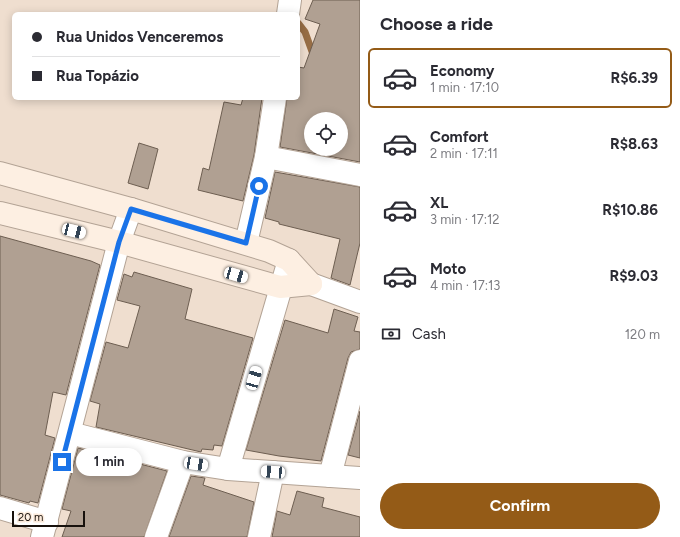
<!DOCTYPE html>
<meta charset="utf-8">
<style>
:root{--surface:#fff;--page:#f2f2f3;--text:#2b2b33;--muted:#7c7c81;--line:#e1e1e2;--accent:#945b17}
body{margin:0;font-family:Figtree,sans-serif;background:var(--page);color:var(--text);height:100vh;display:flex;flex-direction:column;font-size:15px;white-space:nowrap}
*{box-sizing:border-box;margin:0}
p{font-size:13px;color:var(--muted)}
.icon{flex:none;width:22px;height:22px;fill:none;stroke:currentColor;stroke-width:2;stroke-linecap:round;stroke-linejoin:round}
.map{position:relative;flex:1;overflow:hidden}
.sheet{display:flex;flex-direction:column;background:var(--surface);width:320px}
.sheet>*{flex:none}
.top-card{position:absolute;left:12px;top:12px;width:288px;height:88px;border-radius:6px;box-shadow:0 2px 10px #0003;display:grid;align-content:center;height:88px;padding:0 20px;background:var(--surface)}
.controls{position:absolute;left:304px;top:112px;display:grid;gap:8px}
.controls a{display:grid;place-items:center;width:44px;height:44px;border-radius:50%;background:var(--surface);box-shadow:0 2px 10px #0003;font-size:20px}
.scale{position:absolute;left:12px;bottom:10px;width:73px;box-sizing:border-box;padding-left:4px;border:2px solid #17110c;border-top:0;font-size:11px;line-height:14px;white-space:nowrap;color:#17110c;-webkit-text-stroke:3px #fcebdc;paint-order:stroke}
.end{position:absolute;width:18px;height:18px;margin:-9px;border:5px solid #1a73e8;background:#fff;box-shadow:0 0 0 2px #fff}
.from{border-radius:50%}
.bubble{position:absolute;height:28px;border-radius:14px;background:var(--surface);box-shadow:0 2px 10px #0003;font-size:13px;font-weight:700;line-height:28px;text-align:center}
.car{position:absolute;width:12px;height:24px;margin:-12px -6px;border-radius:5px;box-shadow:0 0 3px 1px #0007;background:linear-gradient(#fff 24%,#345 0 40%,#fff 0 76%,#345 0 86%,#fff 0)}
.top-card b{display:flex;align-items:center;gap:14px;height:38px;font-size:15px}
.top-card b+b{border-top:1px solid var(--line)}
.top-card i{width:10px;height:10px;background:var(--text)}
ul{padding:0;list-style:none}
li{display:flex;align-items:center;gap:12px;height:60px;margin:0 8px 6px;padding:0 12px;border:2px solid transparent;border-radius:6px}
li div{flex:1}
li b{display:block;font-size:15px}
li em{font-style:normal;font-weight:700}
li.selected{border-color:var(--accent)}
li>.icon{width:36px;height:36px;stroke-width:1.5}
h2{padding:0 20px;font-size:18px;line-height:48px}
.pay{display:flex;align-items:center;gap:10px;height:44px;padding:0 20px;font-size:15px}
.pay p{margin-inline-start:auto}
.action{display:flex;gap:8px;margin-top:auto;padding:8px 20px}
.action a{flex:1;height:46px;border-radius:24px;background:var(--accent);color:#fff;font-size:16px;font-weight:700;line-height:46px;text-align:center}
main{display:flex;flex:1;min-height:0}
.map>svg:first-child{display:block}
</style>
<main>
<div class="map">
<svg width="360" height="537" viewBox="0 0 360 537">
<rect width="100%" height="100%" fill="#efdecf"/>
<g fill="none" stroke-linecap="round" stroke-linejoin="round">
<polyline stroke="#986e45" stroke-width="7" points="298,23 305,32 314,57"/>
</g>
<g fill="#b0a092" stroke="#6d5e51" fill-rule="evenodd">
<path d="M313,0H360V162L280,147L287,98H298V67L304,68L320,24L305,19ZM311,119H341V149H311Z"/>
<polygon points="243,98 262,98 254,155 243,201 198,190 203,168 209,170 224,102 241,105"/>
<polygon points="139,143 158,149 148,189 128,183"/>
<polygon points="275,172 360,187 360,243 350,285 331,278 340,239 279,224 279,222 265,218"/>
<polygon points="0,236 91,261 100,265 66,395 53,392 45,435 55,438 38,503 30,501 29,503 0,495"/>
<polygon points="134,272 192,289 185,319 253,338 222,446 214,445 213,450 202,449 201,452 96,427 100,404 90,401 106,342 128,348 140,306 117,300 124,274 132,277"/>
<polygon points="334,309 358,317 354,331 360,332 360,349 351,352 348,358 321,461 279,456 246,450 285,320 328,333"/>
<polygon points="360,411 360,458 348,455"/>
<polygon points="78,448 167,471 144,537 62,537 71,511 62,509"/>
<polygon points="191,476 205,478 203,485 254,502 247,537 169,537"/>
<polygon points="297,491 324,498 322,507 360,517 360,537 272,537 277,511 290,515"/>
</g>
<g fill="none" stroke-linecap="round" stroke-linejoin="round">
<g stroke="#b3a395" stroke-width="24">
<g id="street">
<polyline points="288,14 290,0"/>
<polyline points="266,157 360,175"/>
<polyline points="246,243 266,157 275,98"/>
<polyline points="311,284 360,302"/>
<polyline points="70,433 183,462 228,469 360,478"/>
<polyline points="228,469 289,260"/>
<polyline points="330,476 360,361"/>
<polyline points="0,508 47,522"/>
<polyline points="42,537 119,242 131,209"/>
<polyline points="156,537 183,462"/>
<polyline points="259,537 273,472"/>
</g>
</g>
<g stroke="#b3a395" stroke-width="24">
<g id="secondary">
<polyline points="0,173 131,209 269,251 289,260 311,284"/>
<polyline points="0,213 119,242 280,287 311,284"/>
</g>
</g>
<use href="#street" stroke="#fff" stroke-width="22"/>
<use href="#secondary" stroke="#fdefe2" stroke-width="22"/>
</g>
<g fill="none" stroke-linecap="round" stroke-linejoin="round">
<polyline stroke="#1a73e8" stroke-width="5" points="62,462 119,242 131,209 246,243 259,186"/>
</g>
</svg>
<div class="controls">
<a><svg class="icon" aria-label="locate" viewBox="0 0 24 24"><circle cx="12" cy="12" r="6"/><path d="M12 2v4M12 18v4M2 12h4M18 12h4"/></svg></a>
</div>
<div class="scale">20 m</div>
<i class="end from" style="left:259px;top:186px"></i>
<i class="end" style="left:62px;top:462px"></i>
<div class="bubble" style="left:76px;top:448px;width:66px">1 min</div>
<i class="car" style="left:74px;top:231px;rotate:104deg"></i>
<i class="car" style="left:236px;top:275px;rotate:106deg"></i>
<i class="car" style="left:254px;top:378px;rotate:16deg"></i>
<i class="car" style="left:196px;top:464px;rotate:99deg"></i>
<i class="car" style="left:273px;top:472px;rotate:274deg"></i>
<div class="top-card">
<b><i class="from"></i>Rua Unidos Venceremos</b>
<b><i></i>Rua Topázio</b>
</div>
</div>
<section class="sheet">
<h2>Choose a ride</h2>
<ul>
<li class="selected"><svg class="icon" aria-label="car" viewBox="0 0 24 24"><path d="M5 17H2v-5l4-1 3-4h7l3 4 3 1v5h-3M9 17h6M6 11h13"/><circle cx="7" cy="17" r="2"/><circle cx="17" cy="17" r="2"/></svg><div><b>Economy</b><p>1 min · 17:10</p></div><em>R$6.39</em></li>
<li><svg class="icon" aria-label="car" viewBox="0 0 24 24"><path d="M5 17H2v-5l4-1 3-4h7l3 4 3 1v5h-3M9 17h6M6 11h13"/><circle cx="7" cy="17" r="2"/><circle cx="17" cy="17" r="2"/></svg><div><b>Comfort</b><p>2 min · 17:11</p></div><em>R$8.63</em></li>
<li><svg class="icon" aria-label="car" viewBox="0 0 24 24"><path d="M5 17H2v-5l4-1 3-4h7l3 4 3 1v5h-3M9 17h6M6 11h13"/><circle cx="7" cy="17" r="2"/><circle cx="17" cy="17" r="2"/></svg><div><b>XL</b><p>3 min · 17:12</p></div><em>R$10.86</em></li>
<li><svg class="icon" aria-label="car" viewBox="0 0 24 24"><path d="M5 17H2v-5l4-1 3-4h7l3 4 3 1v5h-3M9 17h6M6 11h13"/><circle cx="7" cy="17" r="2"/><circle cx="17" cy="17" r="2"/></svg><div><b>Moto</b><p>4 min · 17:13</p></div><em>R$9.03</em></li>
</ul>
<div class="pay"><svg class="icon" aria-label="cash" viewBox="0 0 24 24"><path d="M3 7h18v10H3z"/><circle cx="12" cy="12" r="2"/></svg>Cash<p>120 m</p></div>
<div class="action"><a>Confirm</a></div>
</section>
</main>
